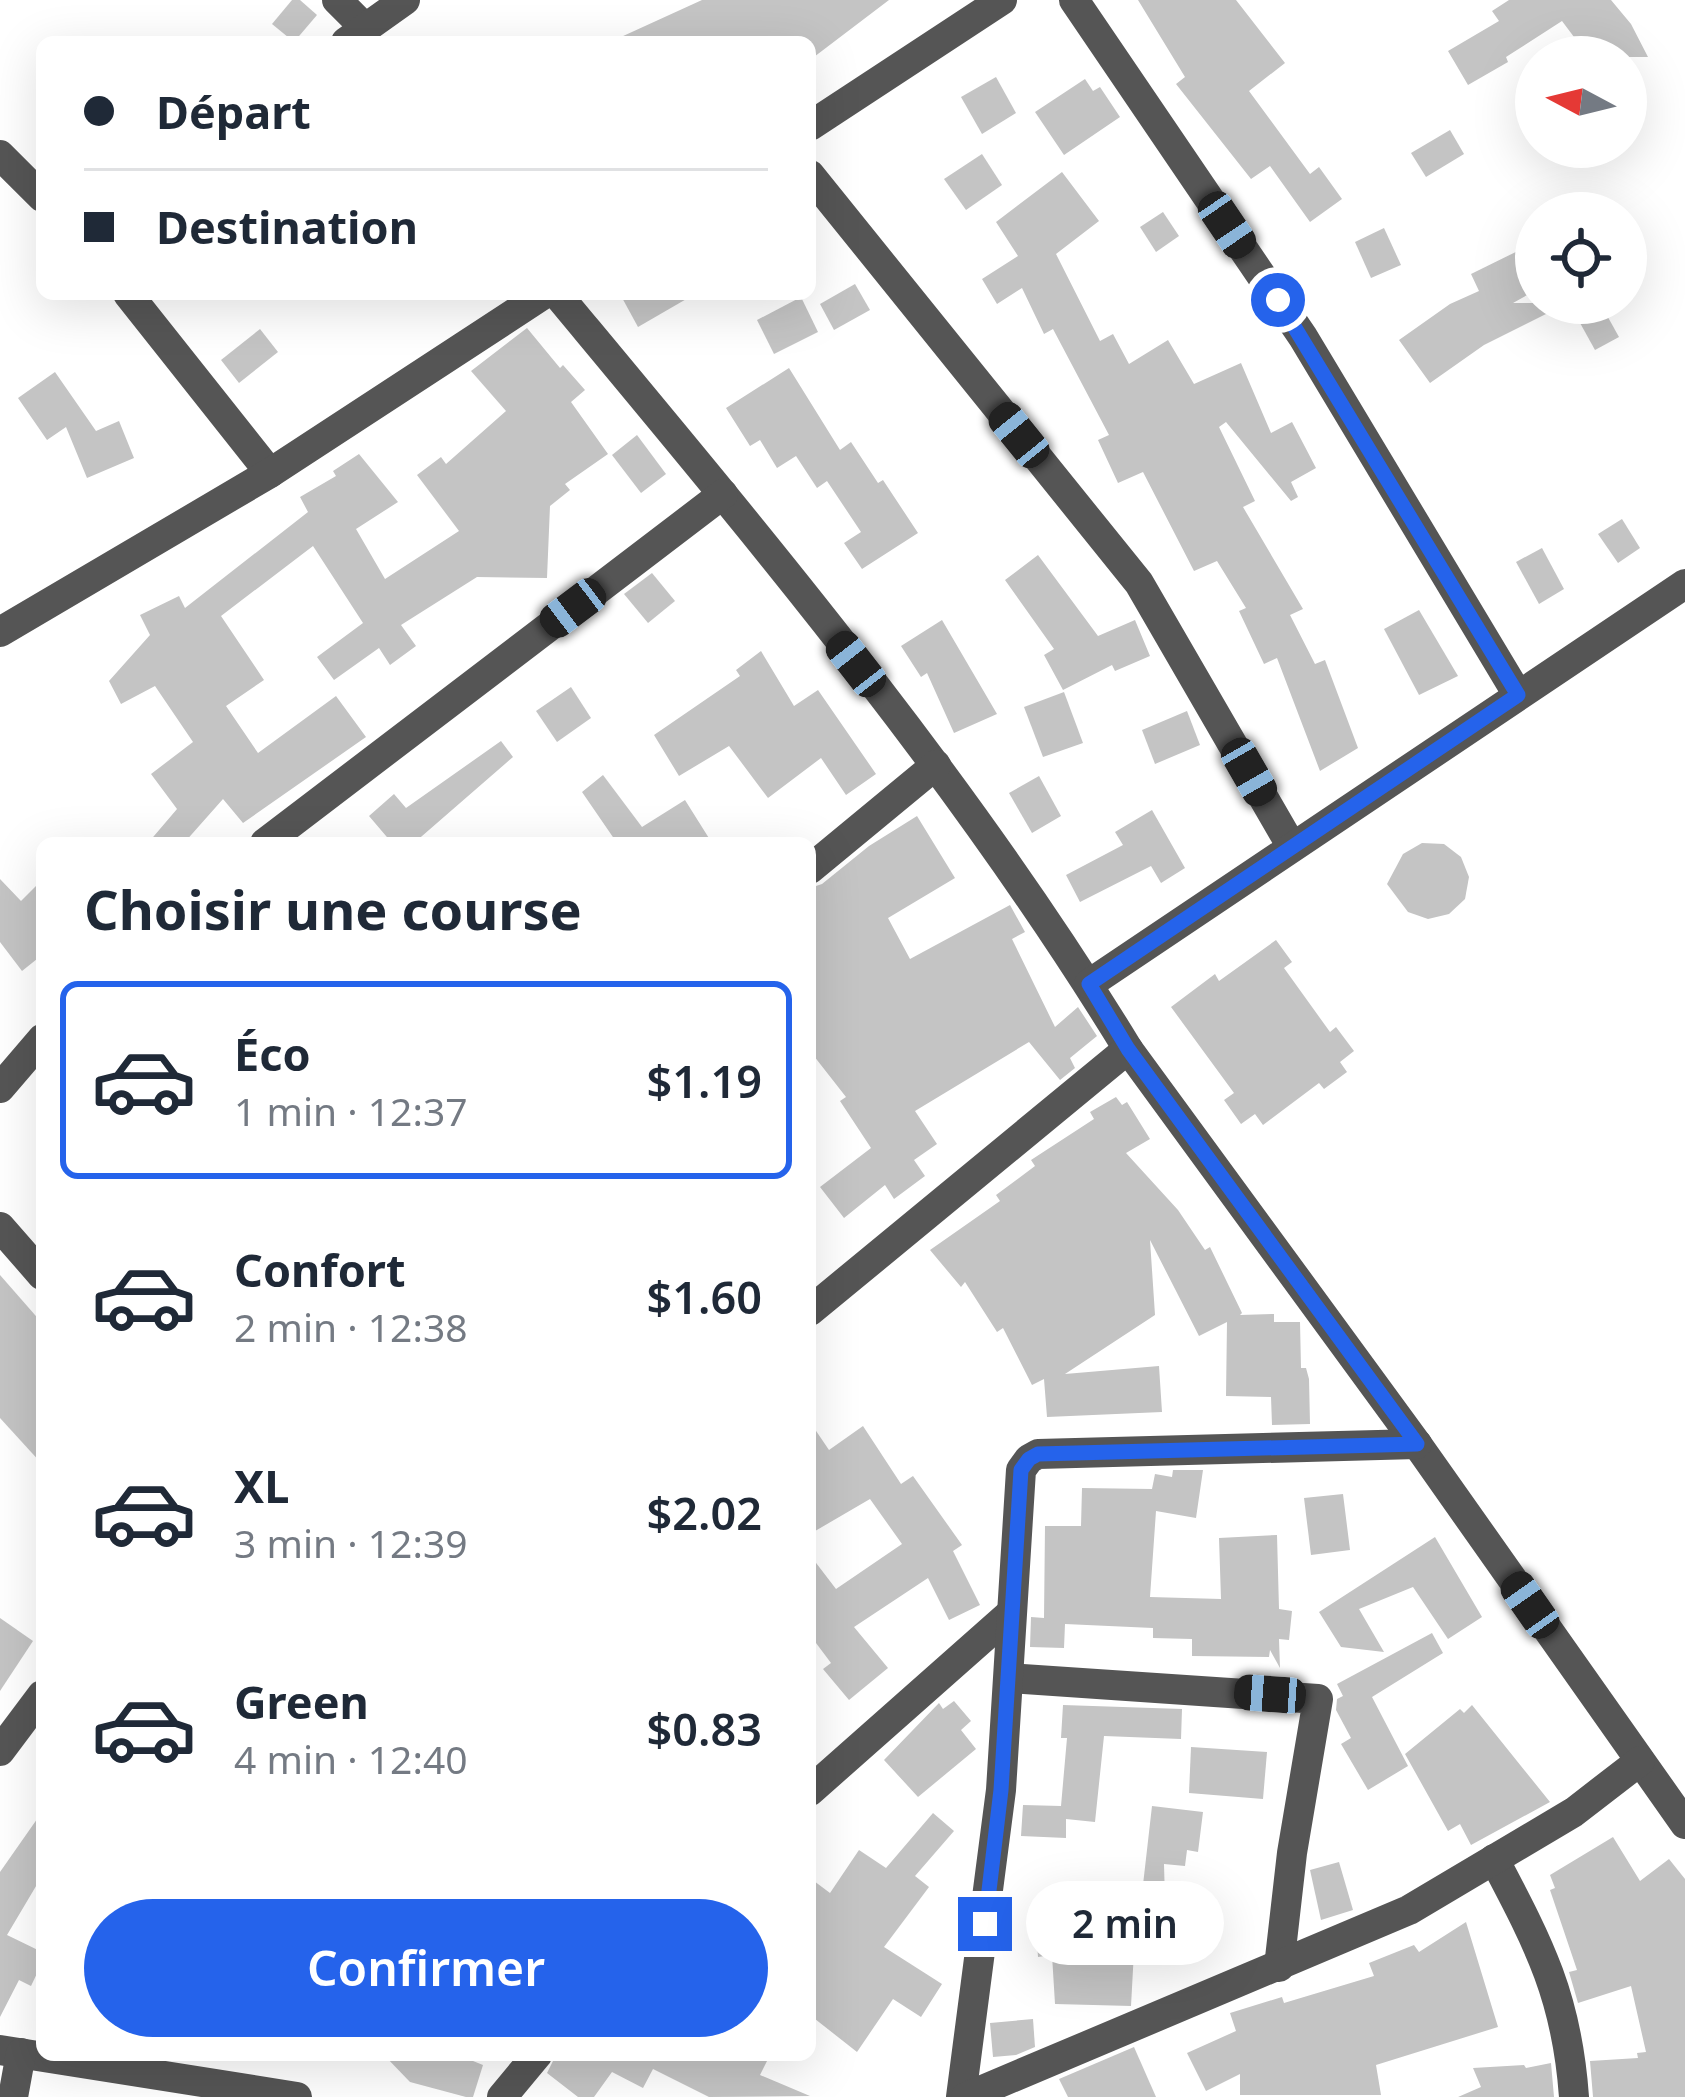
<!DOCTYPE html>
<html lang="fr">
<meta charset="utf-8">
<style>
:root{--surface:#fff;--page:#f2f2f3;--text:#1f2937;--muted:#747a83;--line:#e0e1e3;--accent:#2563eb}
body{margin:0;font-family:"Noto Sans",sans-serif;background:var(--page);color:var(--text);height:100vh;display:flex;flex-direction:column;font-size:45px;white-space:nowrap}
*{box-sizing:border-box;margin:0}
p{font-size:39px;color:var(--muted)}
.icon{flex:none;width:66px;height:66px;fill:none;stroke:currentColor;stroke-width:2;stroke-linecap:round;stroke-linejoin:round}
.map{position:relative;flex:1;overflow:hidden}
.sheet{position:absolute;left:36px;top:837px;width:780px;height:1224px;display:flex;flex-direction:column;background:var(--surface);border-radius:18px;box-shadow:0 12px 48px #0002}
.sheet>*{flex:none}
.banner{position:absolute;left:36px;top:36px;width:780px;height:264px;border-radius:18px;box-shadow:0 12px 48px #0002;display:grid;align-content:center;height:264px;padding:0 48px;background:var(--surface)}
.needle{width:78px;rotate:277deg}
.buttons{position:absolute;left:1515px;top:36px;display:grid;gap:24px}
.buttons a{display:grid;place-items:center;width:132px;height:132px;border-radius:50%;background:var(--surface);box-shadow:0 12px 48px #0002;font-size:60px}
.end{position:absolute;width:54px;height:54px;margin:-27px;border:15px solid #2563eb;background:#fff;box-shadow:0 0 0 6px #fff}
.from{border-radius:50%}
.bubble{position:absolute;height:84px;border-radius:42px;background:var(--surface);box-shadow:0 12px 48px #0002;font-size:39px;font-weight:600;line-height:84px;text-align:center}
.car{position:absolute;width:36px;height:72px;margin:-36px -18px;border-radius:15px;box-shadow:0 0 9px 3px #0007;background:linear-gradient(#222 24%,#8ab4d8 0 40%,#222 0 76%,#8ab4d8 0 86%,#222 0)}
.banner b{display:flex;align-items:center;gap:42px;height:114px;font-size:45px}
.banner b+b{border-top:3px solid var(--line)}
.banner i{width:30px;height:30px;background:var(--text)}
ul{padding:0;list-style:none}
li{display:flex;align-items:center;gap:36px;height:198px;margin:0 24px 18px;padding:0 24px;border:6px solid transparent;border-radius:18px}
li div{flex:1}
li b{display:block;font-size:45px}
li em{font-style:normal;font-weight:600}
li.on{border-color:var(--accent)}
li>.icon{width:108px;height:108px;stroke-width:1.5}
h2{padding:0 48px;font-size:54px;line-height:144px}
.action{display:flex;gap:24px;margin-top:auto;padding:24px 48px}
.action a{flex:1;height:138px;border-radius:72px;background:var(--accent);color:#fff;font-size:48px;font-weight:600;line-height:138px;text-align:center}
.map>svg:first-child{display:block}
</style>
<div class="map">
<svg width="1685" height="2097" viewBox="0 0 1685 2097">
<rect width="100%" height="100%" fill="#fff"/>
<g fill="#c4c4c4">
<polygon points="292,0 300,0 317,15 294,42 272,24"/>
<polygon points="702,0 889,0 810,60 810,42 610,42"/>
<polygon points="1138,0 1236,0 1285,63 1249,91 1310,174 1319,167 1342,199 1310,222 1270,166 1251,179 1176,84 1185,77"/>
<polygon points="1509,0 1611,0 1631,24 1648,57 1589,57 1562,21 1506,57 1508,62 1468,85 1448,51 1499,21 1492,11"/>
<polygon points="996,77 1016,113 982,134 961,97"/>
<polygon points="1085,79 1093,91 1100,87 1120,117 1064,155 1035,112"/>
<polygon points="1450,130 1464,154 1426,177 1411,153"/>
<polygon points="982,154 1002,185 966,210 944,179"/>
<polygon points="1062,172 1099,221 1056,254 1100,341 1113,334 1129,364 1168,340 1194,384 1241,363 1271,433 1292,422 1316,468 1291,482 1298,497 1291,501 1226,422 1219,427 1255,501 1243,507 1303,609 1290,615 1315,664 1325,660 1358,748 1320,771 1277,658 1264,664 1239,611 1246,608 1217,561 1194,571 1143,472 1118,483 1098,440 1109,435 1053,329 1044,334 1022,288 997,304 982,279 1018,256 996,222"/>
<polygon points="1163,212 1179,236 1156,252 1140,227"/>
<polygon points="1384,228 1401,265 1371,278 1355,242"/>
<polygon points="1536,242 1536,290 1513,303 1568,303 1484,345 1430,383 1399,340 1450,304 1479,291 1471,274"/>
<polygon points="855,284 870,310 834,330 820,304"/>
<polygon points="620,294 695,294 638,327"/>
<polygon points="801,297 818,332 774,354 757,320"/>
<polygon points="1569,303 1600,303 1619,337 1595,350"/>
<polygon points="527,328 560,368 563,365 585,390 571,402 608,454 565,484 570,490 550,506 547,578 477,577 401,625 416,646 390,665 379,648 334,680 317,657 363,623 313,546 221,616 264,680 226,706 258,753 336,696 366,737 243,823 223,799 184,843 148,843 177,809 151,774 193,742 155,686 121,704 109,681 150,635 140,615 179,596 185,608 308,512 300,497 336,476 333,471 359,454 398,502 356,529 385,579 459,531 417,475 441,457 446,464 506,411 471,371"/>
<polygon points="260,329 278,352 239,383 221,360"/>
<polygon points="789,368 840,450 851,442 878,483 883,480 918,533 862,569 844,543 861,532 827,481 817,488 796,456 777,468 760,440 750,446 726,408"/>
<polygon points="55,372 96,431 119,421 134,458 87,478 66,427 47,440 18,398"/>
<polygon points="637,435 666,474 641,493 612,455"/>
<polygon points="1622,519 1640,548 1618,563 1598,534"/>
<polygon points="1542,548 1564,589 1539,604 1516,562"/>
<polygon points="1038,555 1098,636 1135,620 1150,656 1115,671 1112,665 1063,690 1044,655 1054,649 1005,580"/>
<polygon points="652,573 675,601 648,623 624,594"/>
<polygon points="1419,610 1458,676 1419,695 1384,629"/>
<polygon points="942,620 997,714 954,733 927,673 921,677 901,646"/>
<polygon points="761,651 794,706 818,690 876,774 846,795 821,758 768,798 729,746 679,776 654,735 740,676 736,670"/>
<polygon points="571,687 591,718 557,742 536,711"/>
<polygon points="1064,692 1083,743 1043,757 1024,707"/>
<polygon points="1187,711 1200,745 1155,764 1142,730"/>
<polygon points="501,741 513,757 414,843 392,843 369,816 394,794 406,808"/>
<polygon points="603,775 642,827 685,800 712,843 617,843 582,792"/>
<polygon points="1039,776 1061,816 1032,833 1009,793"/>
<polygon points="1152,810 1185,868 1161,883 1151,866 1080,902 1066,875 1123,845 1115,832"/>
<polygon points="917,816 955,878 888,918 910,959 1010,905 1025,932 1012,939 1055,1027 1078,1007 1097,1036 1070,1058 1075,1068 1060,1080 1029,1042 915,1111 937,1144 914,1160 925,1176 894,1199 885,1185 844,1218 820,1187 871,1148 840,1101 846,1097 810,1051 810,888 822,884 869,846"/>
<polygon points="1422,843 1444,844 1461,857 1469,877 1465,899 1449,914 1428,919 1408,912 1387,884 1403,854"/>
<polygon points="0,879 21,901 42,880 42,955 22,971 0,942"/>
<polygon points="1276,940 1292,962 1284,968 1330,1032 1336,1027 1354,1051 1340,1062 1347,1072 1324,1089 1319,1083 1263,1125 1255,1114 1241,1124 1224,1100 1234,1093 1171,1007 1215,974 1219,981"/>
<polygon points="1116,1097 1122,1105 1127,1102 1150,1139 1126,1153 1178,1210 1205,1250 1210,1247 1242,1313 1240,1315 1274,1314 1274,1322 1300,1322 1301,1368 1306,1368 1309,1379 1310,1424 1272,1425 1271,1397 1226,1396 1227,1322 1199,1336 1150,1240 1155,1315 1065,1374 1159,1366 1162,1412 1047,1417 1044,1379 1032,1385 1003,1328 997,1332 965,1282 961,1287 930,1250 1000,1201 996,1195 1035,1166 1031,1160 1094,1119 1090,1112"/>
<polygon points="0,1275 42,1323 42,1464 0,1418"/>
<polygon points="810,1422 829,1450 863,1426 901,1484 913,1476 962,1545 953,1551 980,1605 949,1620 928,1578 854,1627 888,1668 849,1700 823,1669 831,1663 810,1635 810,1555 836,1589 902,1544 870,1499 810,1534"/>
<polygon points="1173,1470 1203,1470 1196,1518 1156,1511 1150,1597 1221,1599 1219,1538 1277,1535 1279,1609 1292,1611 1289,1640 1279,1639 1280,1668 1270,1650 1269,1657 1192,1656 1192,1639 1153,1638 1153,1628 1065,1624 1064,1648 1030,1647 1031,1617 1044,1618 1045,1526 1081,1526 1082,1488 1152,1489 1155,1474 1172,1477"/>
<polygon points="1343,1494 1350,1550 1311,1555 1304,1498"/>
<polygon points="1435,1537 1482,1617 1448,1639 1413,1587 1359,1609 1384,1652 1341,1647 1319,1612"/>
<polygon points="0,1618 33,1641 0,1691"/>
<polygon points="1432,1633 1443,1653 1372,1697 1408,1766 1368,1790 1341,1744 1351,1738 1336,1710 1337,1699 1343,1696 1337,1684"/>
<polygon points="954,1701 971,1721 961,1730 976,1749 918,1797 884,1760 939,1703 943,1709"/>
<polygon points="1063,1705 1182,1709 1181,1739 1104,1736 1095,1822 1066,1819 1066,1838 1021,1836 1023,1805 1061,1806 1067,1738 1061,1738"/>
<polygon points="1472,1705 1550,1802 1471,1845 1460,1824 1448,1831 1405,1754 1460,1709 1464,1713"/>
<polygon points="1191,1747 1267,1752 1263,1799 1189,1793"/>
<polygon points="1152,1806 1203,1812 1198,1852 1187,1850 1185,1866 1164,1864 1166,1937 1152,1937 1153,1951 1134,1951 1131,2006 1055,2004 1052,1955 1038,1957 1035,1914 1140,1911"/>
<polygon points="42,1812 42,1876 7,1935 42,1952 42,1963 31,1986 19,1980 0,2017 0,1872"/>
<polygon points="933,1813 954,1831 915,1876 929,1887 884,1947 942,1984 921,2017 893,1999 857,2052 810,2015 810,1878 830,1893 859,1850 886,1868"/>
<polygon points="1613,1837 1640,1881 1669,1859 1685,1879 1685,2097 1593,2097 1590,2061 1638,2058 1637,2053 1646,2052 1631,1986 1578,2003 1569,1972 1577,1970 1550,1890 1555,1888 1550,1875"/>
<polygon points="1339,1862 1353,1910 1321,1920 1310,1870"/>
<polygon points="1466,1922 1498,2027 1376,2065 1381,2095 1240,2095 1240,2074 1206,2091 1187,2053 1236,2031 1230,2013 1282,1997 1284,2003 1374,1976 1369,1963 1414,1945 1419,1952"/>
<polygon points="1033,2019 1035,2047 1016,2055 993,2057 990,2023"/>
<polygon points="1134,2047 1156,2097 1068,2097 1059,2079"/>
<polygon points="384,2055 458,2055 483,2065 473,2097 466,2097 410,2082"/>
<polygon points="556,2055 770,2055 760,2075 810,2096 709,2097 653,2069 643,2088 612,2072 594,2097 578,2097 547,2073"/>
<polygon points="1551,2063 1554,2097 1458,2097 1481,2087 1473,2068 1524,2065 1526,2068"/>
</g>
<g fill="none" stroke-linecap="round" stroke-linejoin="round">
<g stroke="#555" stroke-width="30">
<polyline points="337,0 365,28"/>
<polyline points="1074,0 1303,337 1518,695"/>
<polyline points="346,42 405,0"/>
<polyline points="810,126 1002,0"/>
<polyline points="0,155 42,197"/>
<polyline points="810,175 1139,583 1292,847"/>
<polyline points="128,294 270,473"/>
<path d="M557,294C758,536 964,780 1128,1049L1417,1444L1685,1824"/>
<polyline points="0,632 270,473 544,294"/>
<polyline points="265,843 723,494"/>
<polyline points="810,869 936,765"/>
<polyline points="1089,984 1685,584"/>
<polyline points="0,1088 42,1039"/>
<polyline points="0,1227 42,1275"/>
<polyline points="810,1311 1128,1049"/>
<polyline points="1009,1678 1318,1699 1292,1853 1279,1967"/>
<polyline points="0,1751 42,1695"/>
<polyline points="810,1791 1010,1614"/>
<path d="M1494,1859C1540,1946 1567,1998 1574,2097"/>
<polyline points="0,2050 297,2097"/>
<polyline points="13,2097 21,2053"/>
<polyline points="502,2097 537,2055"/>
<polyline points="961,2097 1001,1790 1021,1470 1029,1459 1038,1454 1417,1444"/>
<polyline points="966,2097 1409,1910 1574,1812 1640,1761"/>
</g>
</g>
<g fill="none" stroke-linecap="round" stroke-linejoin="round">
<polyline stroke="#2563eb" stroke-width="15" points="985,1924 1001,1790 1021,1470 1029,1459 1038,1454 1417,1444 1128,1049 1089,984 1518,695 1278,300"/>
</g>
</svg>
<div class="buttons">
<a><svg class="needle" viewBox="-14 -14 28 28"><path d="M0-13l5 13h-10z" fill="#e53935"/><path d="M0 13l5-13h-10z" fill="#747a83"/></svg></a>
<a><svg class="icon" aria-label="locate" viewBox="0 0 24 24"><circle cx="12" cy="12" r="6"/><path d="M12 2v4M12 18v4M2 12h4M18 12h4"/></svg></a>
</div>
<i class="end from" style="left:1278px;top:300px"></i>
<i class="end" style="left:985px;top:1924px"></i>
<div class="bubble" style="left:1026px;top:1881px;width:198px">2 min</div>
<i class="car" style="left:1227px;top:225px;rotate:146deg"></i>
<i class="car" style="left:1019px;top:435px;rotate:321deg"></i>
<i class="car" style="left:573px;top:608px;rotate:233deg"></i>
<i class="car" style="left:856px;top:664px;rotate:322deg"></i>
<i class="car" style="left:1249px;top:772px;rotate:150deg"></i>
<i class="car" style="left:1530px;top:1605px;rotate:325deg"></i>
<i class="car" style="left:1270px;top:1694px;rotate:274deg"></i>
<div class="banner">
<b><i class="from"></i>Départ</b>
<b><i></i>Destination</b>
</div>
<section class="sheet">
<h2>Choisir une course</h2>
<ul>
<li class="on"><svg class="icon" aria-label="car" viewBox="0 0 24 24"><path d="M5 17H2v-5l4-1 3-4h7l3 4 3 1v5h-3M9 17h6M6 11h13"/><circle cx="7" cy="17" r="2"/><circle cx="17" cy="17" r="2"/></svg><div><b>Éco</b><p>1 min · 12:37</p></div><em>$1.19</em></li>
<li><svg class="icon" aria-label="car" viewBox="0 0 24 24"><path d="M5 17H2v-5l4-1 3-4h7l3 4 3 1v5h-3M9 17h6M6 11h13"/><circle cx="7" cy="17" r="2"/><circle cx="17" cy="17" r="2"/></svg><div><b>Confort</b><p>2 min · 12:38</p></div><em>$1.60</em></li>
<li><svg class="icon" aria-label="car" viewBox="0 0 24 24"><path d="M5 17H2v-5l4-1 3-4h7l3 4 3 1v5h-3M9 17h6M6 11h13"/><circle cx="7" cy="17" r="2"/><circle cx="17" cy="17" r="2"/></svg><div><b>XL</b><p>3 min · 12:39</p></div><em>$2.02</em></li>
<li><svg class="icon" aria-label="car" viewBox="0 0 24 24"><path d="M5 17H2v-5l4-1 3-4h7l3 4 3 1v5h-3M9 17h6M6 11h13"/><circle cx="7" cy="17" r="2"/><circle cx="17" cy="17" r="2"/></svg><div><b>Green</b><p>4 min · 12:40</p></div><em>$0.83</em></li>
</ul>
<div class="action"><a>Confirmer</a></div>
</section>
</div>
